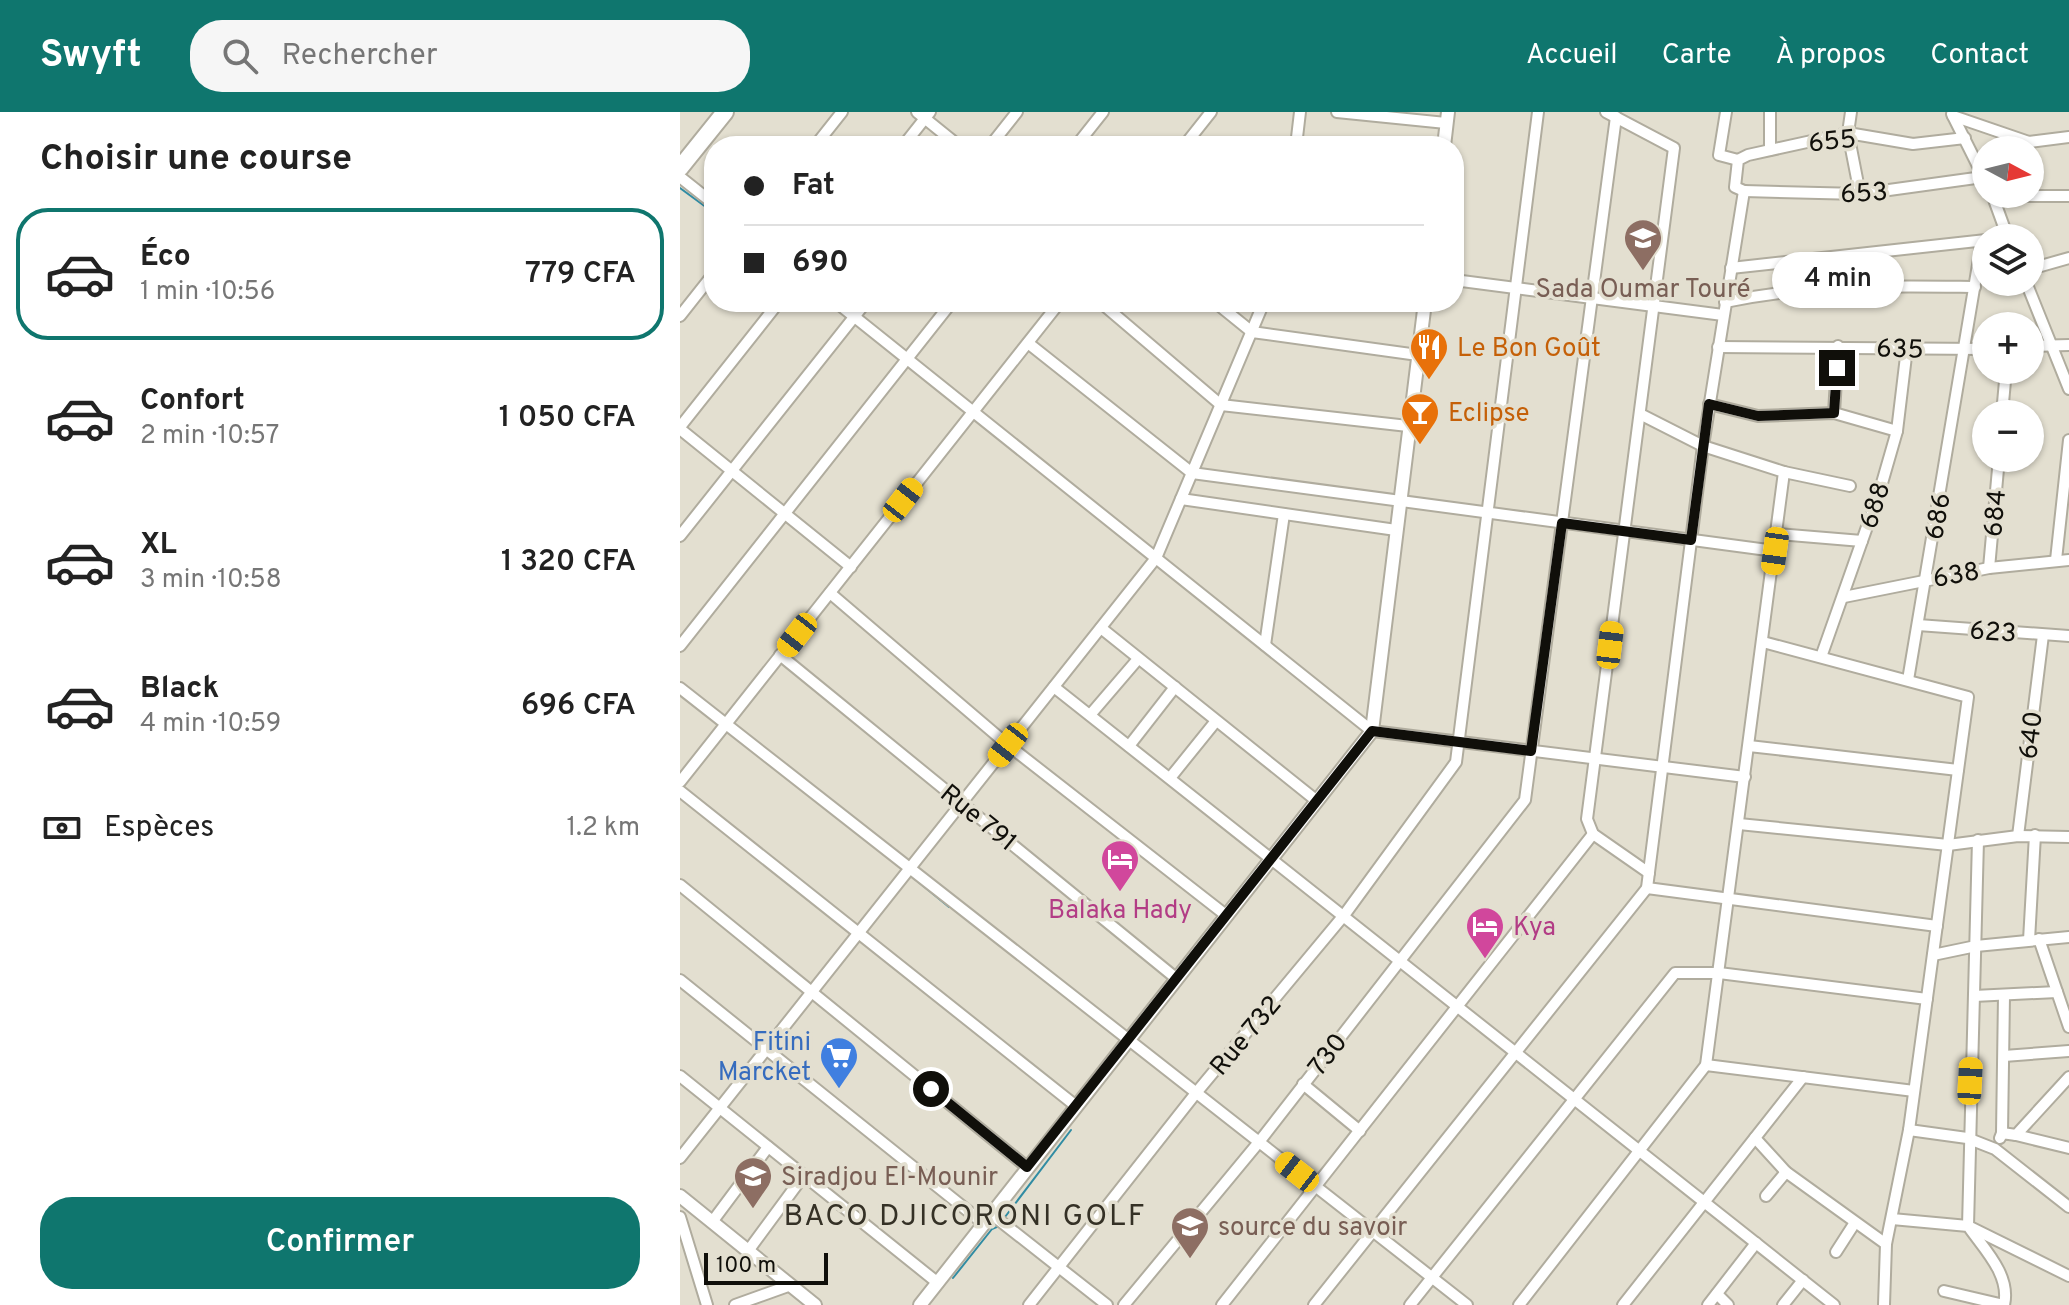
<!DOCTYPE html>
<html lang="fr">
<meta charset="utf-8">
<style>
:root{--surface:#fff;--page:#f6f6f6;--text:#222;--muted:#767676;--line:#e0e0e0;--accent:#0f766e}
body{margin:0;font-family:Overpass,sans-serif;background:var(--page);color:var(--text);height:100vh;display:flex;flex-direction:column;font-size:30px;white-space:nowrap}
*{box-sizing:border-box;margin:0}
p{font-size:26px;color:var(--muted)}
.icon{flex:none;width:44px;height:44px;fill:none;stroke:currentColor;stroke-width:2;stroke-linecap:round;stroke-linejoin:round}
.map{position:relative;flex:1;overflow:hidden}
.sheet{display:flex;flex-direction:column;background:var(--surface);width:680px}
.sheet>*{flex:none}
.hud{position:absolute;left:24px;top:24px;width:760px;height:176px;border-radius:32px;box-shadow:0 2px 6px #0004;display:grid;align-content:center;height:176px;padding:0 40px;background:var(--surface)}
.needle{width:52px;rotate:97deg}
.controls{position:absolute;left:1292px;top:24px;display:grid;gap:16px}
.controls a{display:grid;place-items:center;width:72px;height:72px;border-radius:50%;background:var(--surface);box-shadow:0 2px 6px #0004;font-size:40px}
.scale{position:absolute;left:24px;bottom:20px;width:124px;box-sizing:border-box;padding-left:8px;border:4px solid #100f0a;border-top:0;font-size:22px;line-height:28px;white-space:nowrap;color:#100f0a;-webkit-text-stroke:6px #e3dfd0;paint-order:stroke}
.end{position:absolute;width:36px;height:36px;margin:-18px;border:10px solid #100f0a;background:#fff;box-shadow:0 0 0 4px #fff}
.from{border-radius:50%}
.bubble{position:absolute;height:56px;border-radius:28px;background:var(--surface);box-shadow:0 2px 6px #0004;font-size:26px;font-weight:600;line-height:56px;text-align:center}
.car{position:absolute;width:24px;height:48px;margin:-24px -12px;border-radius:10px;box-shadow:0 0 6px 2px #0007;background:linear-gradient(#f5c518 24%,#345 0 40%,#f5c518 0 76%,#345 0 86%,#f5c518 0)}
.hud b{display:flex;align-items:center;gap:28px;height:76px;font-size:30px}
.hud b+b{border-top:2px solid var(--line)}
.hud i{width:20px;height:20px;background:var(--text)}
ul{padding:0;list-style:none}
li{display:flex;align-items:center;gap:24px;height:132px;margin:0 16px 12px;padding:0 24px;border:4px solid transparent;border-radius:32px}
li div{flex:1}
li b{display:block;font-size:30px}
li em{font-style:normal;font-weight:600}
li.current{border-color:var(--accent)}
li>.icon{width:72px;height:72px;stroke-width:1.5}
h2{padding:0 40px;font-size:36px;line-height:96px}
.pay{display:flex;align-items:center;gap:20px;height:88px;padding:0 40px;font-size:30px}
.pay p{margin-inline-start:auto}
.cta{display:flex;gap:16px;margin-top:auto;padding:16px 40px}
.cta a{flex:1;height:92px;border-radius:32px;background:var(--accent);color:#fff;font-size:32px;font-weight:600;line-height:92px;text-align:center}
header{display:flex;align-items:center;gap:48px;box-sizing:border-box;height:112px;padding:0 40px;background:var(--accent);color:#fff}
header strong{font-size:38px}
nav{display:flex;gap:44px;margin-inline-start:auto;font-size:28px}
.search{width:560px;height:72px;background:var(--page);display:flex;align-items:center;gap:20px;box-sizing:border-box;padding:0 28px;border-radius:32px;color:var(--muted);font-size:30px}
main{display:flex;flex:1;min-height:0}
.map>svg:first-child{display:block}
</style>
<header>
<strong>Swyft</strong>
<div class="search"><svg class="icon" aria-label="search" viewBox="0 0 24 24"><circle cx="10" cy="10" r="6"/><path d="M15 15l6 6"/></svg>Rechercher</div>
<nav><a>Accueil</a><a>Carte</a><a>À propos</a><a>Contact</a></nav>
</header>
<main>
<section class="sheet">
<h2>Choisir une course</h2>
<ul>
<li class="current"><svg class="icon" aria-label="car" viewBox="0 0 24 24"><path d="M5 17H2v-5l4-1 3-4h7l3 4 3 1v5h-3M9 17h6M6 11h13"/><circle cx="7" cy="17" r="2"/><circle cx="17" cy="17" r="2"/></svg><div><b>Éco</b><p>1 min · 10:56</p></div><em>779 CFA</em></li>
<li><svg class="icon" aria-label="car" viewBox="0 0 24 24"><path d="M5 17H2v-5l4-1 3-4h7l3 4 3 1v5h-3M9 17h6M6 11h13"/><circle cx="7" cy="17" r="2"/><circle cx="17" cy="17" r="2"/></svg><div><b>Confort</b><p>2 min · 10:57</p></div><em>1 050 CFA</em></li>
<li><svg class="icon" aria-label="car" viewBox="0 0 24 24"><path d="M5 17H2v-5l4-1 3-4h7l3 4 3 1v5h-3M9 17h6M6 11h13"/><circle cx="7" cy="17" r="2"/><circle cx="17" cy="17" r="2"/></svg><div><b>XL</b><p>3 min · 10:58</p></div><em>1 320 CFA</em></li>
<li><svg class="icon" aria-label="car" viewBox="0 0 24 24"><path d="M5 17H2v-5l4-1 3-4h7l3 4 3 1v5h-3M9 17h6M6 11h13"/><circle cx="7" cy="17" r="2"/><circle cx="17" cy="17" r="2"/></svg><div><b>Black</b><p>4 min · 10:59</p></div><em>696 CFA</em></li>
</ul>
<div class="pay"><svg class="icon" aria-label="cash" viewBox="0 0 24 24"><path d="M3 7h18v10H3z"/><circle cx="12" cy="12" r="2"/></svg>Espèces<p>1.2 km</p></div>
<div class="cta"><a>Confirmer</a></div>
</section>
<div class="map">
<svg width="1389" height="1193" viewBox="0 0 1389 1193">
<rect width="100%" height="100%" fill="#e3dfd0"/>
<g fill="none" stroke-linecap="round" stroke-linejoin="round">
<g stroke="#318ca3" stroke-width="2">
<polyline points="0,76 34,101"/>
<polyline points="240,374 279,326"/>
<polyline points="203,741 222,757"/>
<polyline points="230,763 269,795"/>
<polyline points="325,1105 391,1018"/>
<polyline points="273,1166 312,1117 319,1114"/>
</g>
<g stroke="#b0ac9e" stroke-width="14">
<g id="minor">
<polyline points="237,0 279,34"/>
<polyline points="657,0 766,11"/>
<polyline points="926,0 994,36 907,707 913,722 969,761"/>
<polyline points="1046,0 1039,43 1058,48"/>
<polyline points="1090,0 1090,38"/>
<polyline points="1171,0 1168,21 1180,82"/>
<polyline points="1272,2 1306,70"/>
<polyline points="1273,4 1349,30 1389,25"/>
<polyline points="135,34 162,0"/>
<polyline points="223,34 250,0"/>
<polyline points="310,34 337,0"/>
<polyline points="396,34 423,0"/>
<polyline points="504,34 531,0"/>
<polyline points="616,34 620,0"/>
<polyline points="0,65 34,92"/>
<polyline points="1064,79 1055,75 1058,48 1068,43 1168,21 1233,32 1285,26"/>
<polyline points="1064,79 1180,82 1303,65"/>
<polyline points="1312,82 1328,126"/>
<polyline points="1314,84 1389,84"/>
<polyline points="1051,156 1306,128"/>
<polyline points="1350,157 1389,146"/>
<polyline points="774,168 1043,203"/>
<polyline points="1346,170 1389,277"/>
<polyline points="156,190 692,619 1065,665"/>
<polyline points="420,190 541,293 728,314"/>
<polyline points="535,190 572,220 738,243"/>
<path d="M1045,190C1134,172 1205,174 1295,175"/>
<polyline points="0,204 34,161"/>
<polyline points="348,231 512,361 1095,439"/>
<polyline points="1350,234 1389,233"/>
<polyline points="1038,235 1306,237"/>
<polyline points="1029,292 1078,304 1154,301 1217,319"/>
<polyline points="1154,301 1158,234"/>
<polyline points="1322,302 1326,258"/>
<polyline points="0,315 99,190"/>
<polyline points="0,317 171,455"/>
<polyline points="1104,360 1170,374"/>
<polyline points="501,387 716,418"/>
<polyline points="1097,422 1182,429"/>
<polyline points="0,424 186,190"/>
<polyline points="1376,448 1389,328"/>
<polyline points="1309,456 1319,346"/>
<polyline points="150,481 328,633 547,804"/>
<polyline points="1164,485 1309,456 1389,448"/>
<polyline points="1238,513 1389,524"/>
<polyline points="421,516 637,689"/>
<polyline points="1083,530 1288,585 1229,1018 1206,1132 1204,1193"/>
<polyline points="585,533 604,402"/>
<polyline points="0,534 272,190"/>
<polyline points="100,543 497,867"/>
<polyline points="1141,545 1200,378 1217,319 1227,236"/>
<polyline points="1228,568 1302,129"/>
<polyline points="374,575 1154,1193"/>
<polyline points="0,576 787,1193"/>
<polyline points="410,603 458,547"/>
<polyline points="449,634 495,575"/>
<polyline points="1069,634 1278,658"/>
<polyline points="490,666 536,609"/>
<polyline points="0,670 380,190"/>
<polyline points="0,679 396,994"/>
<polyline points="1059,712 1268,733 1338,724 1389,725"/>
<polyline points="1338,724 1363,523"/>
<polyline points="1298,728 1288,1114 1389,1164"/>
<polyline points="0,773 347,1055"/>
<polyline points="967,776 1257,814"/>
<polyline points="1359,827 1389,915"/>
<polyline points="1349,828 1355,723"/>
<polyline points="1253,843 1296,834 1389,825"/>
<polyline points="0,868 303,1111"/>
<polyline points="1294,884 1377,880"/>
<polyline points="1324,944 1389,939"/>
<polyline points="1026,953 1234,979"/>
<polyline points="0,964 258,1171"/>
<polyline points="623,972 680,1019"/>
<polyline points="1229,1018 1287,1026 1315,1037 1389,1095"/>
<polyline points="1322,1021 1324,884"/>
<polyline points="1336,1023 1389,1036"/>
<polyline points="1075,1026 1106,1060 1206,1132"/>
<polyline points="1320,1026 1322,1021 1336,1023 1389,965"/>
<polyline points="0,1046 476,446 584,190"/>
<polyline points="1086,1084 1106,1060"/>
<polyline points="310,1101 427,1193"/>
<polyline points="0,1105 27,1193"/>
<path d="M1212,1107L1288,1114C1304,1137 1331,1163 1324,1193"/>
<polyline points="32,1110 88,1035"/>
<polyline points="68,1139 124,1063"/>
<polyline points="1156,1140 1174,1112"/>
<polyline points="1264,1179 1324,1193"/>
<polyline points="1037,1182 1048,1193"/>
<polyline points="55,1193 111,1173"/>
<polyline points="349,1193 516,981 665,802 776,650 858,0"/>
<polyline points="444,1193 579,1030 845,688 936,5"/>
<polyline points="542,1193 913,722"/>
<polyline points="634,1193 967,776 1023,334 1064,79"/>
<polyline points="730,1193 995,861 1039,861 1247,887"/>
<polyline points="839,1193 1026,953 1104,360 1023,334 960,302"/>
<polyline points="943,1193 1123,965"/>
<polyline points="1028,1193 1076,1131"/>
<polyline points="1103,1193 1123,1168"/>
</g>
</g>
<g stroke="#b0ac9e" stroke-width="16">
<g id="tertiary">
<polyline points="764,34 768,0"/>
<polyline points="0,1084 135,1193"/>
<polyline points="240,1193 692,619 745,190"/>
</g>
</g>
<g stroke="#b0ac9e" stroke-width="20">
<polyline id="primary" points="0,56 45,0"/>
</g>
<use href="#minor" stroke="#fff" stroke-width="10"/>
<use href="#tertiary" stroke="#fff" stroke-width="12"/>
<use href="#primary" stroke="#fff" stroke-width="16"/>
</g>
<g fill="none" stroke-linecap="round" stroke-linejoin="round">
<polyline stroke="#100f0a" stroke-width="10" points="251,977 347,1055 692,619 851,639 882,411 1011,428 1029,292 1078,304 1154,301 1157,256"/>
</g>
<defs>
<g id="school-pin" transform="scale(2)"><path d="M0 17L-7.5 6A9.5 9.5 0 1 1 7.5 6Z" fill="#8d6e63" stroke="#e3dfd0"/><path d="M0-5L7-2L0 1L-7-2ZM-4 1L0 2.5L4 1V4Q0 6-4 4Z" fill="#fff"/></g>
<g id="restaurant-pin" transform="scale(2)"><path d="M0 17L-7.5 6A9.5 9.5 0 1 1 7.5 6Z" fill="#e8710a" stroke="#e3dfd0"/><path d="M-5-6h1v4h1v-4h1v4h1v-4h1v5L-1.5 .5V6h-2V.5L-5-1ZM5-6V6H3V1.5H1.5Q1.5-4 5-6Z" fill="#fff"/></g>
<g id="bar-pin" transform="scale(2)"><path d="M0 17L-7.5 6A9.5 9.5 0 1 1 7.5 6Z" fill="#e8710a" stroke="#e3dfd0"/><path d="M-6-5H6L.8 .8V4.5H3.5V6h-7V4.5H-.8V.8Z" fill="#fff"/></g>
<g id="hotel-pin" transform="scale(2)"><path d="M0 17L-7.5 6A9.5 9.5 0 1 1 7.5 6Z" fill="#d1479c" stroke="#e3dfd0"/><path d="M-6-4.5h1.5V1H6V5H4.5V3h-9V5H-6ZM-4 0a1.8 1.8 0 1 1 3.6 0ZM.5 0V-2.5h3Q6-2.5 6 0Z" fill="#fff"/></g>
<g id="supermarket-pin" transform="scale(2)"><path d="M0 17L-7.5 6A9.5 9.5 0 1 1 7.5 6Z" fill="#3f7fe0" stroke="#e3dfd0"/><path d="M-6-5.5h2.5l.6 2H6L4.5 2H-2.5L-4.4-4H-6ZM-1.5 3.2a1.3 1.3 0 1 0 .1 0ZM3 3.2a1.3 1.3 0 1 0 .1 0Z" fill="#fff"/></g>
</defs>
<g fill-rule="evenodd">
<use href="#school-pin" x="963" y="126"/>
<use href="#restaurant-pin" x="749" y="235"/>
<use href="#bar-pin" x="740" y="300"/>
<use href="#hotel-pin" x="440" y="747"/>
<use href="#hotel-pin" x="805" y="814"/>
<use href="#supermarket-pin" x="159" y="944"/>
<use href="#school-pin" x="73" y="1064"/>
<use href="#school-pin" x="510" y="1114"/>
</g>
<g text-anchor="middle" stroke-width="7" stroke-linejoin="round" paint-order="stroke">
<g font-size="26" fill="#100f0a" stroke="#e3dfd0">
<text transform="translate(1152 28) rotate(-6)" y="9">655</text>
<text transform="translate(1184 80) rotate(-3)" y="9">653</text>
<text transform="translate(1220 236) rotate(2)" y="9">635</text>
<text transform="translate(1194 393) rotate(-72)" y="9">688</text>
<text transform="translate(1314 401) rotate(-85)" y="9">684</text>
<text transform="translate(1257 404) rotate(-80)" y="9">686</text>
<text transform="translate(1276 462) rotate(-10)" y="9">638</text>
<text transform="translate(1313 519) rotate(4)" y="9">623</text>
<text transform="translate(1350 623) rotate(-83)" y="9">640</text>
<text transform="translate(299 705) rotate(39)" y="9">Rue 791</text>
<text transform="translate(565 923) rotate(-50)" y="9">Rue 732</text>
<text transform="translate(647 942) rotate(-52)" y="9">730</text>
</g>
<g font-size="26" fill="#785e54" stroke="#e3dfd0" text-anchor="start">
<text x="963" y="185" text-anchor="middle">Sada Oumar Touré</text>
<text x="101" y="1073">Siradjou El-Mounir</text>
<text x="538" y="1123">source du savoir</text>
</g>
<g font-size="26" fill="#c56008" stroke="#e3dfd0" text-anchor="start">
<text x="777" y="244">Le Bon Goût</text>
<text x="768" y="309">Eclipse</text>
</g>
<g font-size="26" fill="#b23c85" stroke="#e3dfd0">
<text x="440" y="806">Balaka Hady</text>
<text x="833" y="823" text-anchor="start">Kya</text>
</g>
<g font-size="26" fill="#366cbe" stroke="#e3dfd0" text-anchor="end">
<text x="131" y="938">Fitini<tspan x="131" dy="30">Marcket</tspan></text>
</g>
<g font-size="30" letter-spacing="2" fill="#353126" stroke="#e3dfd0">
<text x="285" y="1113">BACO DJICORONI GOLF</text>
</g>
</g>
</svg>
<div class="controls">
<a><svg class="needle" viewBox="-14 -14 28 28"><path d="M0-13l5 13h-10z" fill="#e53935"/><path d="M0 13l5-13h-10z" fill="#767676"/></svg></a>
<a><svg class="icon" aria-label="layers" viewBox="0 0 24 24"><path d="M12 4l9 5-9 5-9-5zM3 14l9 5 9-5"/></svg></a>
<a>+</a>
<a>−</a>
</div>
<div class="scale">100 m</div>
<i class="end from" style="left:251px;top:977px"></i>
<i class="end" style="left:1157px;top:256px"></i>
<div class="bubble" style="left:1092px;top:140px;width:132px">4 min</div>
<i class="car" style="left:223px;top:388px;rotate:38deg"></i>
<i class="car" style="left:1095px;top:439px;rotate:188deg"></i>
<i class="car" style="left:117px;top:523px;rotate:218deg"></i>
<i class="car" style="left:930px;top:533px;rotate:7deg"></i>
<i class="car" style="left:328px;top:633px;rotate:218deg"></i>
<i class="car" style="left:1290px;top:969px;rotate:3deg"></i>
<i class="car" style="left:617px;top:1060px;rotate:308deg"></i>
<div class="hud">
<b><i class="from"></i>Fat</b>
<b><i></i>690</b>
</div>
</div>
</main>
